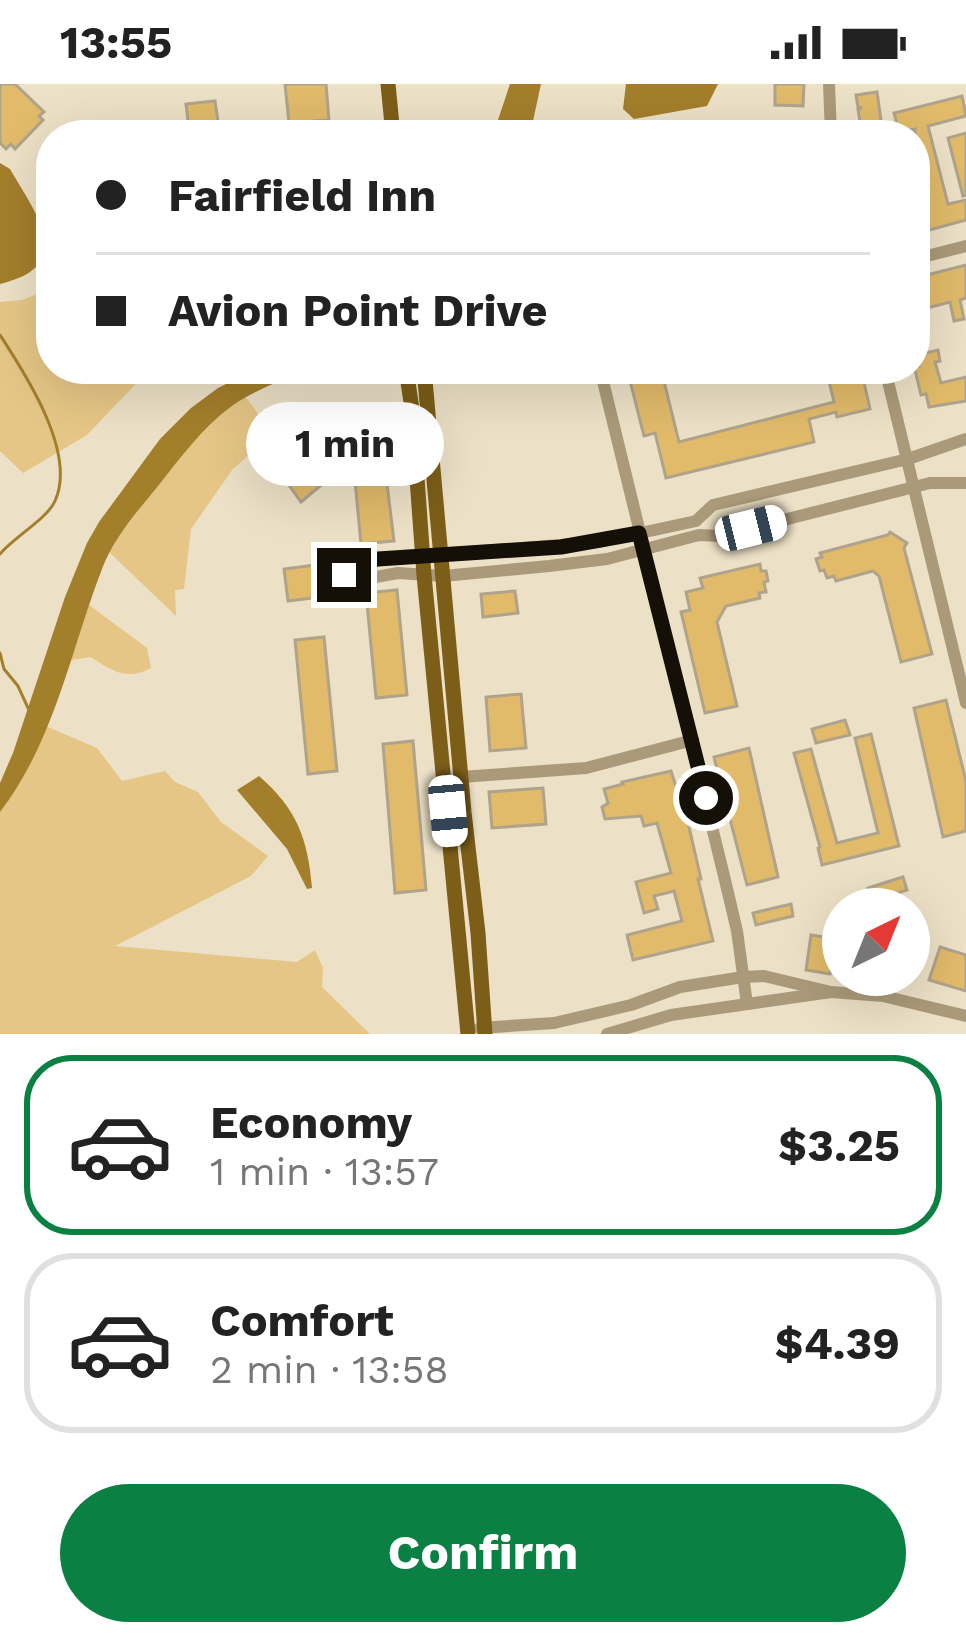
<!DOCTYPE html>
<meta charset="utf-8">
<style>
:root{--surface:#fff;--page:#f2f2f2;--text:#222;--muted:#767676;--line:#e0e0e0;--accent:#0b8043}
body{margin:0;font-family:"Work Sans",sans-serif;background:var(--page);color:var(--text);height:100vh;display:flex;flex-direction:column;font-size:45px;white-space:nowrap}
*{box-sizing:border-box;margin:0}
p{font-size:39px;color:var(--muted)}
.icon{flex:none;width:66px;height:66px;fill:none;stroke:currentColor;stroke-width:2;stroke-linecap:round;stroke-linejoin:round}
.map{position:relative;height:950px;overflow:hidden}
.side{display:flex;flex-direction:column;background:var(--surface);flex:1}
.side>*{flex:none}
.guide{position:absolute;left:36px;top:36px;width:894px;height:264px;border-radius:48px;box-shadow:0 12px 48px #0002;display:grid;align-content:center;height:264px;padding:0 60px;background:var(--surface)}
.needle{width:78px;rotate:43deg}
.controls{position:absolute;left:822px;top:804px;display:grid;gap:24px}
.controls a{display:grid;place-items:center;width:108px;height:108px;border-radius:50%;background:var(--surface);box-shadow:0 12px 48px #0002;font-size:60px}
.end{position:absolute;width:54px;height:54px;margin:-27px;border:15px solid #141007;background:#fff;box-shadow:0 0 0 6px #fff}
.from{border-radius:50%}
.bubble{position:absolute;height:84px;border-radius:42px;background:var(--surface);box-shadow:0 12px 48px #0002;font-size:39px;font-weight:700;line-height:84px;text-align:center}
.car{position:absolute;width:36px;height:72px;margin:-36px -18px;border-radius:15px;box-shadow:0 0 9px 3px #0007;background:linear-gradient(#fff 24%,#345 0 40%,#fff 0 76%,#345 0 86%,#fff 0)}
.guide b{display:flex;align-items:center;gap:42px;height:114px;font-size:45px}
.guide b+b{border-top:3px solid var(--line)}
.guide i{width:30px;height:30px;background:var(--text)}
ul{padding:21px 0 0;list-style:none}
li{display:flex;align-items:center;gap:36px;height:180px;margin:0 24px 18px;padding:0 36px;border:6px solid var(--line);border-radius:48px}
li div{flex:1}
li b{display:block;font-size:45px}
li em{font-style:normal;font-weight:700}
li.selected{border-color:var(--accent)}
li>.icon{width:108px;height:108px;stroke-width:1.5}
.cta{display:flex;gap:24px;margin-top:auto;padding:24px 60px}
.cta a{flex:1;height:138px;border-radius:72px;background:var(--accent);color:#fff;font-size:48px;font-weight:700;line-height:138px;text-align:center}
.status{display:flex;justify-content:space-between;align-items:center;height:84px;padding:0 60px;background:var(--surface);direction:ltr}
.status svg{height:33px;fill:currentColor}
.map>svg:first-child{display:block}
</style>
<div class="status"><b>13:55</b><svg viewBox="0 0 49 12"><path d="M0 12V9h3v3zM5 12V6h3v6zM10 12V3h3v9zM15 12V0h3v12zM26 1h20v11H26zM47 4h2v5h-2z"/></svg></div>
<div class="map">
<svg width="966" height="950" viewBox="0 0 966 950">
<rect width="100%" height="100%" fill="#ece0c6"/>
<g fill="#e5c686">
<polygon points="51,205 51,285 150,285 87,351 23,389 0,367 0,218 22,216"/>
<path d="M245,313C258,327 264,339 263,358L232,386L191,445L184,505L175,506L176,532L109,468L114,458C154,407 190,350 245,313Z"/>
<path d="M89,521L147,564L151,584C127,597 112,587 91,573L71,576Z"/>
<polygon points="36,638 97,664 122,697 165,687 175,698 198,708 221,738 268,772 251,792 115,862 297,878 315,866 323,884 322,903 370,950 0,950 0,708"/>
</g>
<g fill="#a37e2b">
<polygon points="510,0 541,0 530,51 493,51"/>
<polygon points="626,0 718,0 707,22 634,35 623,25"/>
<path d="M0,79L10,85C37,132 78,181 0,200Z"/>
<path d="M256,285H306C282,297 254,306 232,322C202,344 181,373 158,402C137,428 114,453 102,485C70,568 55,656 0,728V699L13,669L65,513L87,459L99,438L160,355L191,324L218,304Z"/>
<path d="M259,692C297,725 308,755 312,804L307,805L287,765L237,706Z"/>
</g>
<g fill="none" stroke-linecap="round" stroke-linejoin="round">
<g stroke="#a37e2b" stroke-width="3">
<path d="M0,251C26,291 77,369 55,417C47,435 14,453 0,470"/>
<polyline points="0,569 4,585 18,602 29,626"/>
</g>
</g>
<g fill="#e1ba6a" stroke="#afa38b" stroke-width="3">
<polygon points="0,0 15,0 44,28 39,32 43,36 15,65 11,60 6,65 0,59"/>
<polygon points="285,0 326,0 329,36 289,39"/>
<polygon points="775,0 804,0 803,22 775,21"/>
<polygon points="877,8 883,51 862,51 858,25 862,24 858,23 856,11"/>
<polygon points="962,12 966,32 928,42 948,120 966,116 966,136 915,150 915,45 899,48 894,29"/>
<polygon points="215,17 219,44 209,46 209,51 196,51 195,46 189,46 186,20"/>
<polygon points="966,49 966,111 963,112 948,54"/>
<polygon points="966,181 966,214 960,216 964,235 954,237 950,218 919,226 915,194"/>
<polygon points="938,266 940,277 935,278 941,299 966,293 966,317 929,323 926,310 921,311 915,286 915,282 919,282 916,271"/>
<polygon points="627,285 661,285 679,358 834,318 826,285 861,285 870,325 837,333 836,328 809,335 814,358 666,394 655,349 644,352"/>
<polygon points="381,351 394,457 361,460 354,386 338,387 301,418 282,391 328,357"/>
<polygon points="890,448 907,459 904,464 932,570 901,578 879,492 873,487 836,497 834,492 827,494 824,486 820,487 816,475 822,473 820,469 888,451"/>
<polygon points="323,480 328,512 288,517 284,485"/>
<polygon points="760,480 761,487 766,487 768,497 764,498 766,508 759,509 760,514 726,522 717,538 737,622 705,629 681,528 690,526 686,508 703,504 700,494"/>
<polygon points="397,506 407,611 376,614 366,509"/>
<polygon points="515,507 518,529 483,533 481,510"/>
<polygon points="324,553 337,687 308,690 295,556"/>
<polygon points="521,610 526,664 490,667 486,613"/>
<polygon points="946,616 966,697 966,747 943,753 914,624"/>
<polygon points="845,636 850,651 816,659 812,645"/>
<polygon points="871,650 899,762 822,781 818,764 820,763 794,669 811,665 837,759 878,749 855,654"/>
<polygon points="413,657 426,806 395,809 383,660"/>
<polygon points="749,664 778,793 747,801 714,673"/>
<polygon points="671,687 689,743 701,795 698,795 713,857 633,876 627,851 682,837 674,807 654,812 658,825 644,829 636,798 671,789 657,739 644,742 641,732 605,735 602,723 608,719 604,705 623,700 622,698"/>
<polygon points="543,704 546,740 492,744 489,708"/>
<polygon points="903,793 907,806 872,817 868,804"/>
<polygon points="791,820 793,832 756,841 753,829"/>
<polygon points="811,851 843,856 843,888 831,886 830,890 806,886"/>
<polygon points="940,863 966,871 966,907 929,896"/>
</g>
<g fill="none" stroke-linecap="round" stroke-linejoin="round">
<g stroke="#aa9a7a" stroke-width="12">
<polyline points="829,0 831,51"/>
<polyline points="915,175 966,162"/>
<polyline points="600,285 725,796 737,847 747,920"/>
<polyline points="885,285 966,619"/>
<polyline points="357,490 371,476 378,475 599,458 696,437 713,421 908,375 966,355"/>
<polyline points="344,491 357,490 370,494 398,489 443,492 549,482 607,475 699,451 720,452 930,399 966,399"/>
<polyline points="461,693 586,684 693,656"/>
<polyline points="480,944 554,939 631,921 680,903 743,893 764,892 831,908"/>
<polyline points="607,950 671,931 831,908 883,912 966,932"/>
</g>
<g stroke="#7c5e18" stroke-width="15">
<polyline points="388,0 393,51"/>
<polyline points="406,285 412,325 424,491 468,950"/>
<polyline points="424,285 464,728 478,849 485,950"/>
</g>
</g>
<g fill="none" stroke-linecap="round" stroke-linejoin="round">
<path stroke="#141007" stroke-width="15" d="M344,491C361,489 364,478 378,475L561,463L639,449L706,714"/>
</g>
</svg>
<div class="controls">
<a><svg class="needle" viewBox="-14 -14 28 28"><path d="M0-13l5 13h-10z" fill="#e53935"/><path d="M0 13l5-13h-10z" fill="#767676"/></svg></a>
</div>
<i class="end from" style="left:706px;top:714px"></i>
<i class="end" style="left:344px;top:491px"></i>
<div class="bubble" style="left:246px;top:318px;width:198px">1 min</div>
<i class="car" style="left:751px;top:444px;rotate:76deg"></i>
<i class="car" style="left:448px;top:727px;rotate:175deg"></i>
<div class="guide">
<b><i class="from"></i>Fairfield Inn</b>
<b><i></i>Avion Point Drive</b>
</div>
</div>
<section class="side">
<ul>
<li class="selected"><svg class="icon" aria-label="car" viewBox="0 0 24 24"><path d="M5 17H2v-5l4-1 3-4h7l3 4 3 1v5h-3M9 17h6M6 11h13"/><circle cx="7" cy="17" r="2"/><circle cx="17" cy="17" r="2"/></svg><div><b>Economy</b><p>1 min · 13:57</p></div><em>$3.25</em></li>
<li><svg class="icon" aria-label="car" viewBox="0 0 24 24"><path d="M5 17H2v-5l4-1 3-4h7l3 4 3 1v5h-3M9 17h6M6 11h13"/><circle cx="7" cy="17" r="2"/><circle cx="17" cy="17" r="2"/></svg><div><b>Comfort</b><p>2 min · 13:58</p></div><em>$4.39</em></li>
</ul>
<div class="cta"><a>Confirm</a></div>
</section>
